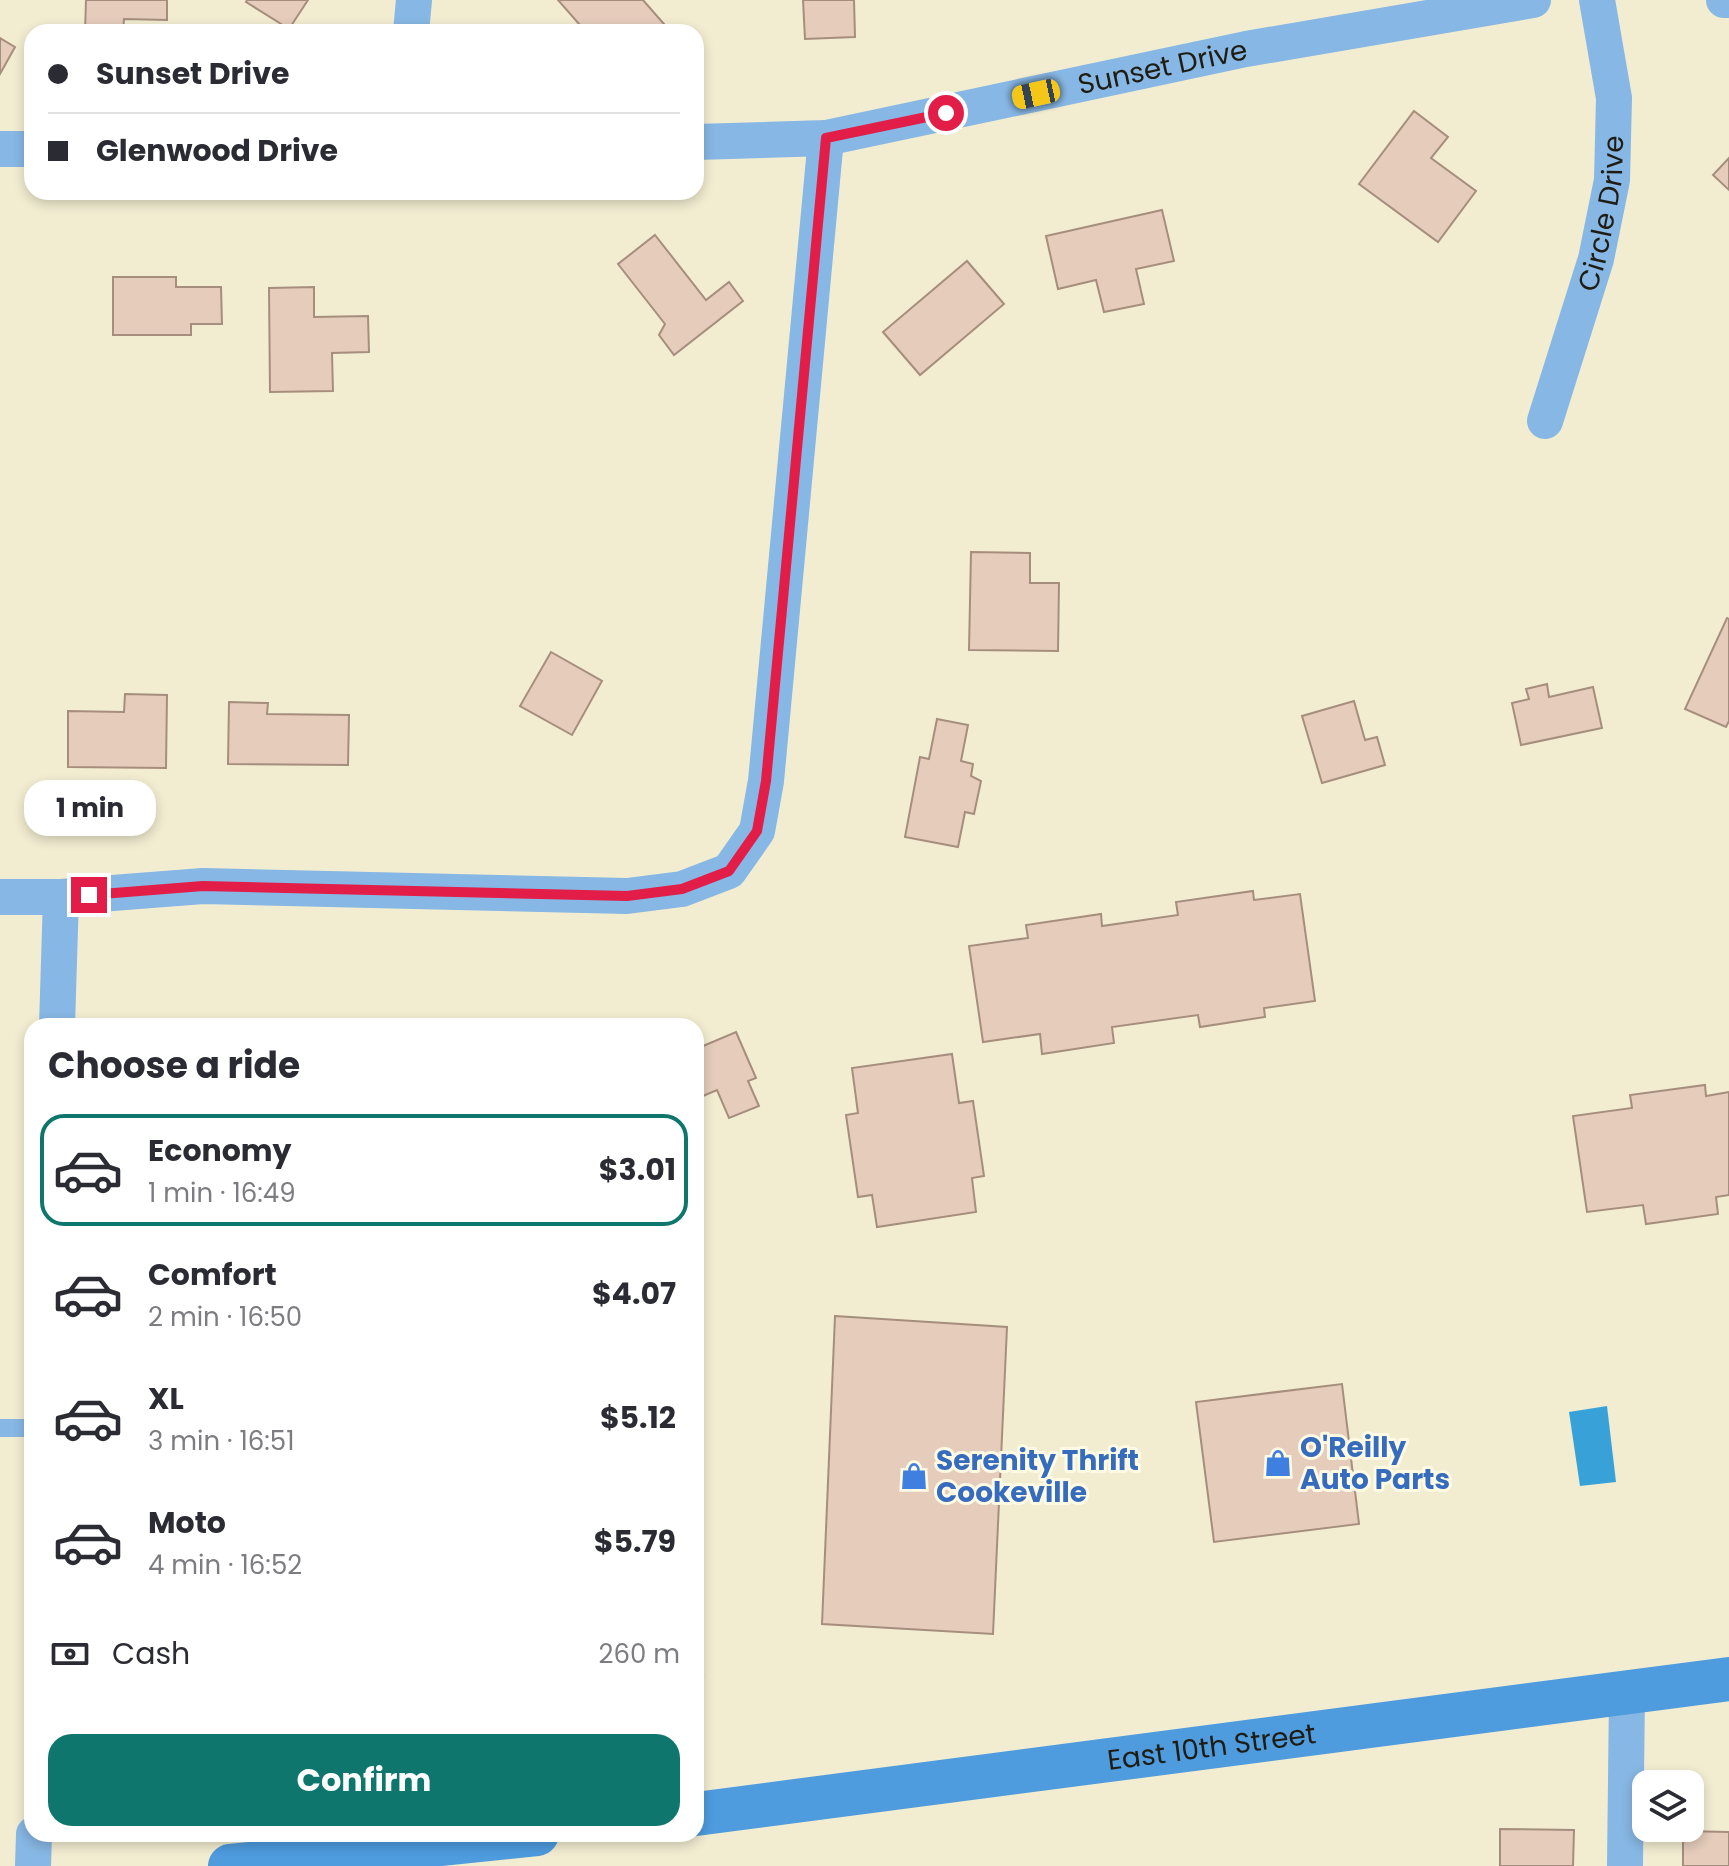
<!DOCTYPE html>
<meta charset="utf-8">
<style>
:root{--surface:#fff;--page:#f2f2f3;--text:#2b2b33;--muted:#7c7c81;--line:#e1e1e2;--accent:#0f766e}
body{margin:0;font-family:Poppins,sans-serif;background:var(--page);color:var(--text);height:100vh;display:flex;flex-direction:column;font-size:30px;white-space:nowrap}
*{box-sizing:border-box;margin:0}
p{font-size:26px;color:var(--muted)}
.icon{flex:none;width:44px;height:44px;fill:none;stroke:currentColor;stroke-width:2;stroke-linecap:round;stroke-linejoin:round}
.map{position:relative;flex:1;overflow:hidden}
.details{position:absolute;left:24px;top:1018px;width:680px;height:824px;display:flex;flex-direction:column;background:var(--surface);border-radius:24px;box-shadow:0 4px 12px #0003}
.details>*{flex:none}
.banner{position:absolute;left:24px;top:24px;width:680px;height:176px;border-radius:24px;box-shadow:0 4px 12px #0003;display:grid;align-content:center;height:176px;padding:0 24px;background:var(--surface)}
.fabs{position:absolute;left:1632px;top:1770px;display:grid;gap:16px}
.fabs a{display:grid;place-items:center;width:72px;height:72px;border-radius:16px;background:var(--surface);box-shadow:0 4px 12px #0003;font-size:40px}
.end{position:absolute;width:36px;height:36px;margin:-18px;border:10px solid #e11d48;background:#fff;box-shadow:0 0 0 4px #fff}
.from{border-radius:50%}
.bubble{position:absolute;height:56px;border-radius:24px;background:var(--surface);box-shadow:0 4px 12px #0003;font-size:26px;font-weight:700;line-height:56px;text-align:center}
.car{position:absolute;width:24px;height:48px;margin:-24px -12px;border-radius:10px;box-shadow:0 0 6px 2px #0007;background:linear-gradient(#f5c518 24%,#345 0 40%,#f5c518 0 76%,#345 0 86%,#f5c518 0)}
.banner b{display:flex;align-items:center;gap:28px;height:76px;font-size:30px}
.banner b+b{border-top:2px solid var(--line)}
.banner i{width:20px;height:20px;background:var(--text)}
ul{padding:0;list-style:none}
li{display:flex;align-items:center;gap:24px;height:112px;margin:0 16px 12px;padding:0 8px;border:4px solid transparent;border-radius:24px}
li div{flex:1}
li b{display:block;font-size:30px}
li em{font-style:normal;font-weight:700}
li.selected{border-color:var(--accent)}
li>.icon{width:72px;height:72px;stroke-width:1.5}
h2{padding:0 24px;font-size:36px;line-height:96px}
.pay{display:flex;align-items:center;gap:20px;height:88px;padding:0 24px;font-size:30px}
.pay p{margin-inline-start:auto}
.primary-button{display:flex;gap:16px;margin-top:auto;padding:16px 24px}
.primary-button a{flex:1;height:92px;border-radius:24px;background:var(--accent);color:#fff;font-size:32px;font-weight:700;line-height:92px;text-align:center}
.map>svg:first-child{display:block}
</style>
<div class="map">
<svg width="1729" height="1866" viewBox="0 0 1729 1866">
<rect width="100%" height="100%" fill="#f2edd1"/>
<polygon fill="#38a2d8" points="1607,1406 1616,1482 1580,1486 1569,1412"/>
<g fill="#e5ccbb" stroke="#a68e7e" stroke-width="2">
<polygon points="86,0 167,0 167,20 124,19 123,32 85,32"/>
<polygon points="247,0 308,0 289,29 246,2"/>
<polygon points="558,0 643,0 671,32 586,32"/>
<polygon points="803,0 854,0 855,37 805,39"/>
<polygon points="0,38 15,47 0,74"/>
<polygon points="1414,111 1448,137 1431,158 1476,191 1438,242 1359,184"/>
<polygon points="1729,158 1729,190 1713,175"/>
<polygon points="1162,210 1174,261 1136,269 1144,304 1104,312 1096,280 1058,289 1046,236"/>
<polygon points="655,235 706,300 729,282 743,301 674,355 659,335 665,324 618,264"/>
<polygon points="967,261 1004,304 920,375 883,332"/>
<polygon points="113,277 176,277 176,287 221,287 222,324 191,324 191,335 113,335"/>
<polygon points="314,287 314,317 368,316 369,352 332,353 333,391 270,392 269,288"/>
<polygon points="971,552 1030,553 1030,583 1059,583 1058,651 969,650"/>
<polygon points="1727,618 1729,619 1729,721 1726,727 1685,709"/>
<polygon points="551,652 602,681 572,735 520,706"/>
<polygon points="1547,684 1549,697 1593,687 1602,728 1521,745 1512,703 1529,699 1526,689"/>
<polygon points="125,694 167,695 166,768 68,767 68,711 124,712"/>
<polygon points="1354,701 1365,740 1377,737 1385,765 1322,783 1302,716"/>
<polygon points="229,702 268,703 267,714 349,715 348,765 228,764"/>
<polygon points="937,719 968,725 961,761 973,764 971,776 981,781 974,814 965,812 958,847 905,837 920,757 929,759"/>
<polygon points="1253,891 1254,900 1300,894 1315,1001 1264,1008 1265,1017 1200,1027 1198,1015 1112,1027 1114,1043 1042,1054 1040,1034 983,1042 969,946 1028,938 1026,925 1101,914 1102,926 1178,915 1176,902"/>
<polygon points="736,1032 756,1078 748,1081 759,1106 729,1118 717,1090 696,1099 696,1049"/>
<polygon points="952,1054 959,1103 973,1101 984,1176 972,1178 976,1212 877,1227 872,1195 858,1197 846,1115 858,1113 852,1068"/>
<polygon points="1705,1085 1706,1096 1729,1092 1729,1195 1716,1197 1718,1214 1646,1224 1643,1205 1587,1212 1573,1116 1632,1108 1630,1095"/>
<rect x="696" y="1280" width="3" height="89"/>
<polygon points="835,1316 1007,1327 993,1634 822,1624"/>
<polygon points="1342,1384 1359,1524 1214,1542 1196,1402"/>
<polygon points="696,1636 703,1676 696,1676"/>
<polygon points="1500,1829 1574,1830 1573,1866 1500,1866"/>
<polygon points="1683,1831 1729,1832 1729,1866 1683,1866"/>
</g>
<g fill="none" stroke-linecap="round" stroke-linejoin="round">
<polyline stroke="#87b7e4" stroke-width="18" points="0,1428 32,1428"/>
<g stroke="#87b7e4" stroke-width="36">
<polyline points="1724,0 1729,0"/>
<polyline points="411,32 414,0"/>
<path id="s1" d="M696,142L826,138L1246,49L1533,0"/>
<polyline points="0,149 32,149"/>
<path id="s2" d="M1545,421L1596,259L1612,180L1614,98L1597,0"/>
<polyline points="0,897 61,897 203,886 627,896 682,889 729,871 757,831 766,781 826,138"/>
<polyline points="57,1026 61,897"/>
<polyline points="33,1866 34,1834"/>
<polyline points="1625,1866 1627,1693"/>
</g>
<g stroke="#4e9bde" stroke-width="44">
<path id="s3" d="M696,1814L1729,1679"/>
<polyline points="230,1866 537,1834"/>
</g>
</g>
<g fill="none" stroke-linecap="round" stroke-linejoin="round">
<polyline stroke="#e11d48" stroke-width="10" points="89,895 203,886 627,896 682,889 729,871 757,831 766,781 826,138 946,113"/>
</g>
<defs>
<g id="shop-bare" transform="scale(2.16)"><path d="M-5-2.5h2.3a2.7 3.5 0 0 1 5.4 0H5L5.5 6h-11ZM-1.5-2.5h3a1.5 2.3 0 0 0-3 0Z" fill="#3f7fe0" stroke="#fefae4" stroke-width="2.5" paint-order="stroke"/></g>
</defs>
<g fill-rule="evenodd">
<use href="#shop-bare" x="1278" y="1463"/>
<use href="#shop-bare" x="914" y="1476"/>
</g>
<g text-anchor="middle" stroke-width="6" stroke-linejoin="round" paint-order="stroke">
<g font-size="28" fill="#1f1d13" stroke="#fefae4">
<text dy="10" stroke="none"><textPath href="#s1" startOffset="474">Sunset Drive</textPath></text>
<text dy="10" stroke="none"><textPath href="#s2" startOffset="216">Circle Drive</textPath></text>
<text dy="10" stroke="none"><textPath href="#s3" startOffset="520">East 10th Street</textPath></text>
</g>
<g font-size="28" font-weight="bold" fill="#366cbe" stroke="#fefae4" text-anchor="start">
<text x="1300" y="1457">O'Reilly<tspan x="1300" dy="32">Auto Parts</tspan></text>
<text x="936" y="1470">Serenity Thrift<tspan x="936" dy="32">Cookeville</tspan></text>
</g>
</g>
</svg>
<div class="fabs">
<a><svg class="icon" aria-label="layers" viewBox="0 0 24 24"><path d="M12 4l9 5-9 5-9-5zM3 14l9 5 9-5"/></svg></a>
</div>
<i class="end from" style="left:946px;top:113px"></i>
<i class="end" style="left:89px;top:895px"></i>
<div class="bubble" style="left:24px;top:780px;width:132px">1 min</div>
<i class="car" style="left:1036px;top:94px;rotate:258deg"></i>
<div class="banner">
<b><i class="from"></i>Sunset Drive</b>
<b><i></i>Glenwood Drive</b>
</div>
<section class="details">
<h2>Choose a ride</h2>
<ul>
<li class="selected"><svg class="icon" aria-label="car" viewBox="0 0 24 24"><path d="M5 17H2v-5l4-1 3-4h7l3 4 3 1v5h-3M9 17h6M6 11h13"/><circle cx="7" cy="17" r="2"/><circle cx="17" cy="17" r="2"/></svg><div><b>Economy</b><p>1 min · 16:49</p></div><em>$3.01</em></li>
<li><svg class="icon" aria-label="car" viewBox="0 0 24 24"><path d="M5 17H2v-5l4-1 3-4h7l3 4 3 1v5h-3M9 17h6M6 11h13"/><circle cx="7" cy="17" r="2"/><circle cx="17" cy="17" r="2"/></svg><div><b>Comfort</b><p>2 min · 16:50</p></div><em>$4.07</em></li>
<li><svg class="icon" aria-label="car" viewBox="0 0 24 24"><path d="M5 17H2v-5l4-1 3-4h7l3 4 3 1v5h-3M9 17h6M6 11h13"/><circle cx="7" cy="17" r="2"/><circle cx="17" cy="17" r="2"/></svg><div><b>XL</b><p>3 min · 16:51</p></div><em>$5.12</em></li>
<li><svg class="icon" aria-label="car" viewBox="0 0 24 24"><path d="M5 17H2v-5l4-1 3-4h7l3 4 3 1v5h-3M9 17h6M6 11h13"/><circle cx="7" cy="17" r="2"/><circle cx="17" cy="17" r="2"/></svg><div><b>Moto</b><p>4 min · 16:52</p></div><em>$5.79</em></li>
</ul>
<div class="pay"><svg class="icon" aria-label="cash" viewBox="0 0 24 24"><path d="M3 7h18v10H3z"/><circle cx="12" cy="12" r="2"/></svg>Cash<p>260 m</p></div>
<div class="primary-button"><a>Confirm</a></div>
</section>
</div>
